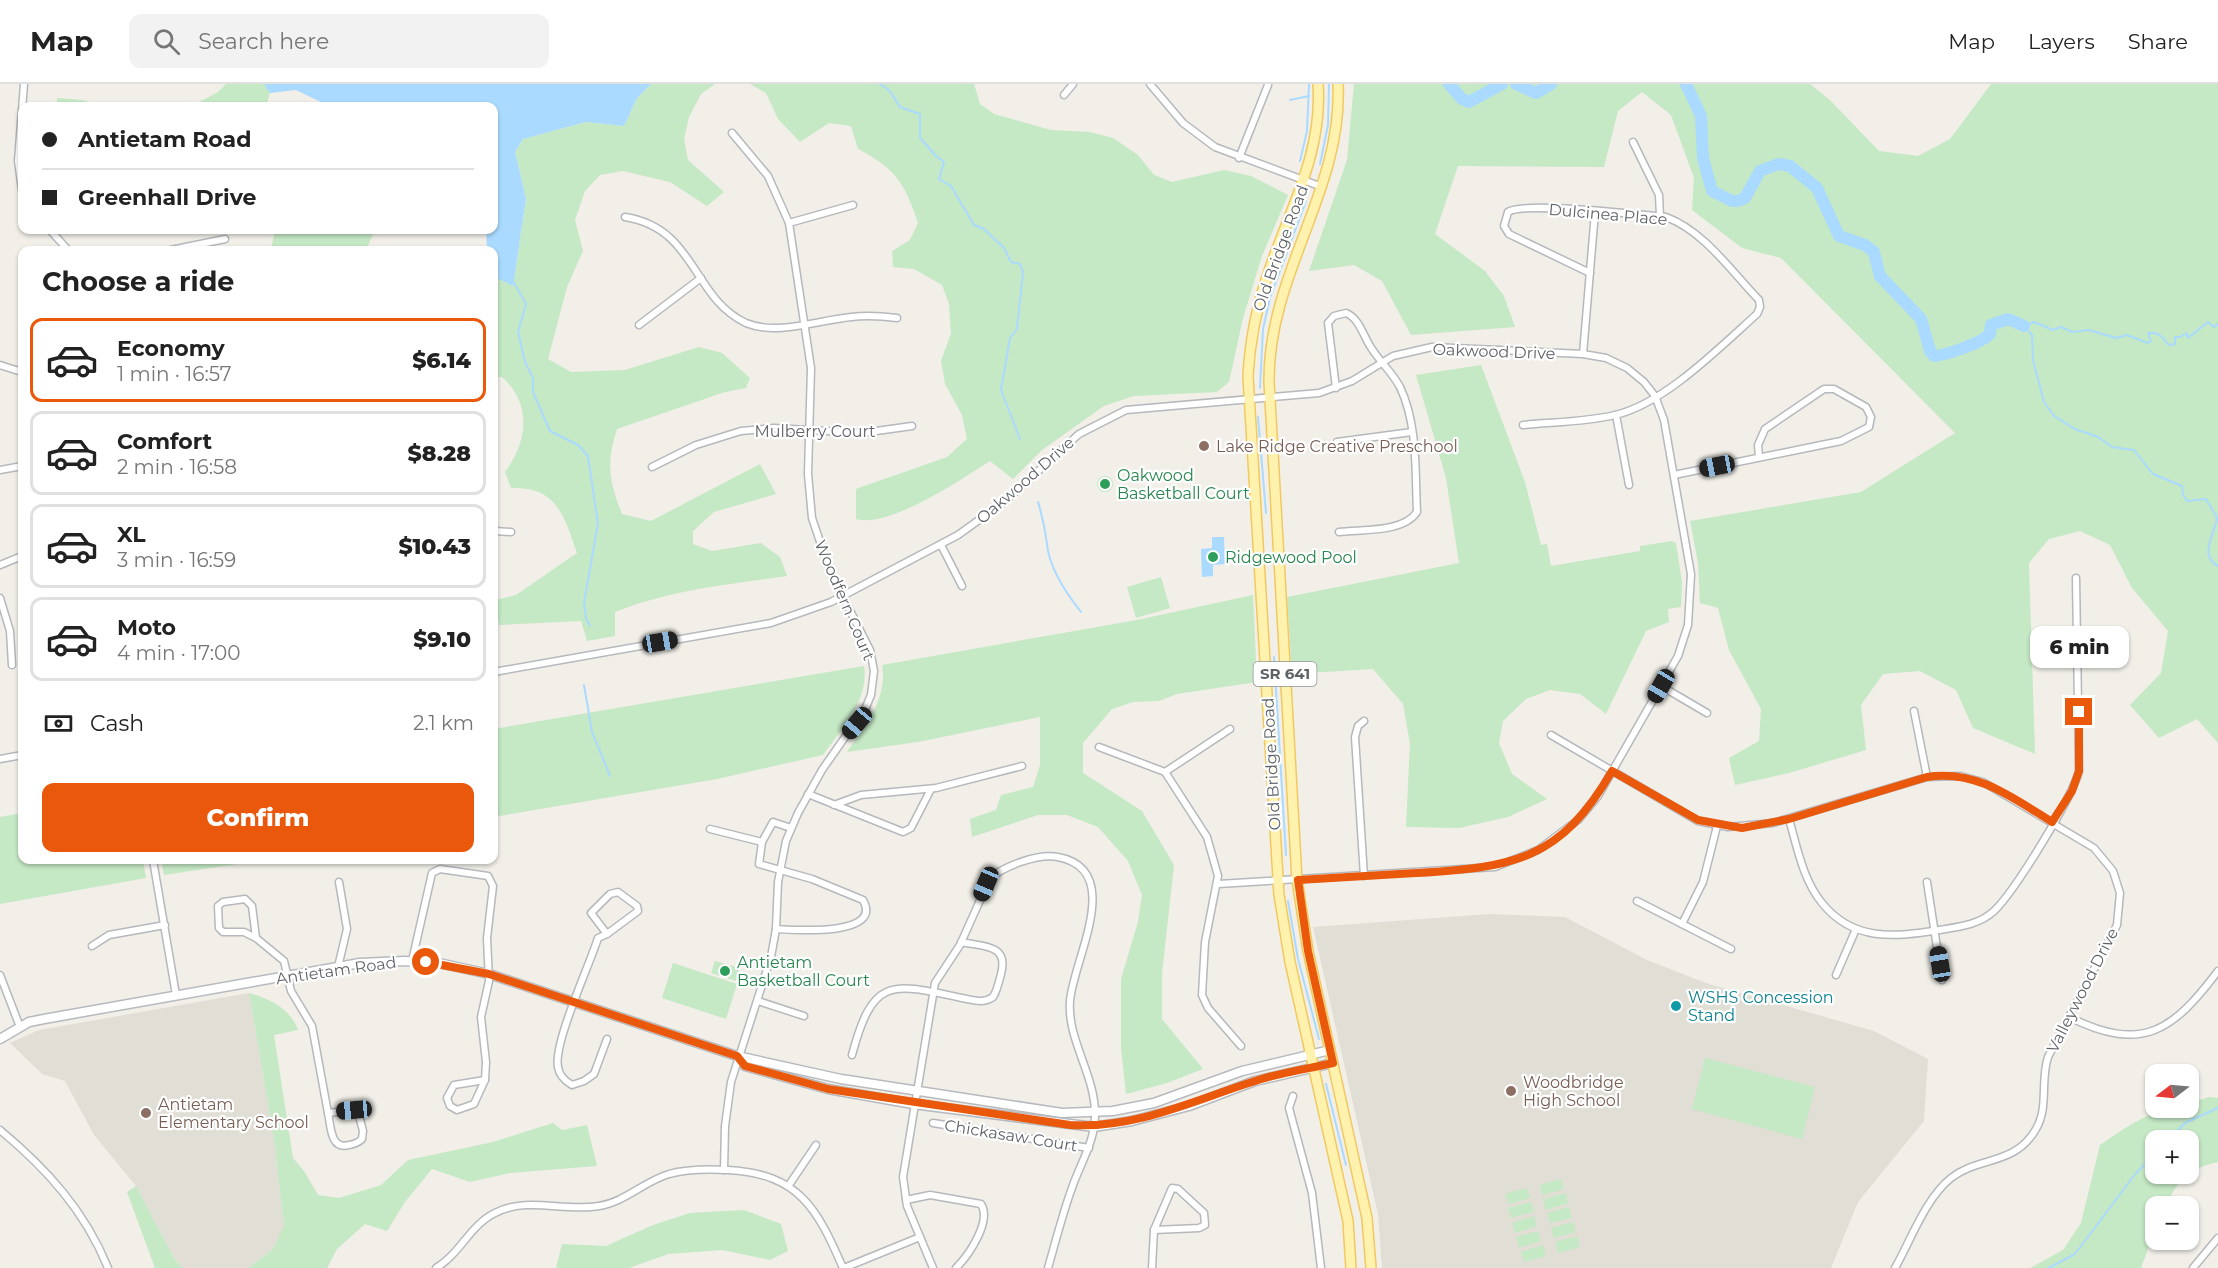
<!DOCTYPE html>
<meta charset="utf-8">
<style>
:root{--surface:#fff;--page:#f2f2f2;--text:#222;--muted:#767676;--line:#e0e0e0;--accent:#ea580c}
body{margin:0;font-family:Montserrat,sans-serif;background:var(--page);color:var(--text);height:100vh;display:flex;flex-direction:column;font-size:22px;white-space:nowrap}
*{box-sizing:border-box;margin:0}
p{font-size:20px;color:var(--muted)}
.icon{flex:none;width:33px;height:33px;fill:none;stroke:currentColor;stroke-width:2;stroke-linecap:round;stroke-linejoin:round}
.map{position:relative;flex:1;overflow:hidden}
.details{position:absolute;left:18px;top:162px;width:480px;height:618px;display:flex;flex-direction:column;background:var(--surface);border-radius:12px;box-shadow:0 2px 4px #0004}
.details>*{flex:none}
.top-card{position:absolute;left:18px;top:18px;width:480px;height:132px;border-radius:12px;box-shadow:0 2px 4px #0004;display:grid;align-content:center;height:132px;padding:0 24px;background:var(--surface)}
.needle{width:39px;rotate:254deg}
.tools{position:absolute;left:2145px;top:980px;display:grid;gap:12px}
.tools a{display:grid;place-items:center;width:54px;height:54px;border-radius:12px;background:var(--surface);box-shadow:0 2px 4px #0004;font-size:30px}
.end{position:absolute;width:27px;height:27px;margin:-14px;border:8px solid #ea580c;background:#fff;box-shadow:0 0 0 3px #fff}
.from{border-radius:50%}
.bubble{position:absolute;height:42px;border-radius:12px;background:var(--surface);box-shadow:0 2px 4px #0004;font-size:20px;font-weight:800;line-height:42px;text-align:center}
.car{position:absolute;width:18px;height:36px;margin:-18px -9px;border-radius:8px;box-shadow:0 0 4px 2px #0007;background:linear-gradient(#222 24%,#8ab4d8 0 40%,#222 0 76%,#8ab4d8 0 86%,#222 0)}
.top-card b{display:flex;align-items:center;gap:21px;height:57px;font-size:22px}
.top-card b+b{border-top:2px solid var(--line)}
.top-card i{width:15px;height:15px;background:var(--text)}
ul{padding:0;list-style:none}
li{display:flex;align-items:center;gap:18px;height:84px;margin:0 12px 9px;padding:0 12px;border:3px solid var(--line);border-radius:12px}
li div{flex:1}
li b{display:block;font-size:22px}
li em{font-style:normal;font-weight:800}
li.selected{border-color:var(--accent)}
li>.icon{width:54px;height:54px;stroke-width:1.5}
h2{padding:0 24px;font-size:27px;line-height:72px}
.pay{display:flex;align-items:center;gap:15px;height:66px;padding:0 24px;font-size:22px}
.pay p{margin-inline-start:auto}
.action{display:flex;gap:12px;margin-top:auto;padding:12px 24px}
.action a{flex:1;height:69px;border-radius:12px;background:var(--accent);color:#fff;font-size:24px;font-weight:800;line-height:69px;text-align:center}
header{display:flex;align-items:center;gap:36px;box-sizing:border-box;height:84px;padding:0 30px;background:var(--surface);border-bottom:2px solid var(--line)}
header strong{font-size:28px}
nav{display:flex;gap:33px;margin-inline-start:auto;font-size:21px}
.search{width:420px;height:54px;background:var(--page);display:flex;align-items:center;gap:15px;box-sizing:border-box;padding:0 21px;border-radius:12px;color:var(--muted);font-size:22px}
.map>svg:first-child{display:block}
</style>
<header>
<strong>Map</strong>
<div class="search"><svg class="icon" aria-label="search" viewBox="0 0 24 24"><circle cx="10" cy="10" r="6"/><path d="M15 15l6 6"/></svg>Search here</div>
<nav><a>Map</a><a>Layers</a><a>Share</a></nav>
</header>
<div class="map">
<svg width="2218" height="1184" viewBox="0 0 2218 1184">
<rect width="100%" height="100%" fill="#f1efe8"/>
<g fill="#e1ded6">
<polygon points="1490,830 1565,833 1647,876 1706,899 1874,947 1928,975 1924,1037 1858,1118 1831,1184 1382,1184 1378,1130 1313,843"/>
<polygon points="249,909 274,1055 284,1141 273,1165 248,1184 182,1184 174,1174 136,1102 94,1051 65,997 42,990 10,959 39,946"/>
</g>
<g fill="#c5e8c5" fill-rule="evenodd">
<polygon points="226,0 265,0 270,9 266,22 192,22 218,8"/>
<path d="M651,0H715L701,10L689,33L684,55L688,76L724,108L707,122L670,98L623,87L600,91L585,107L575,136L583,167L567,203L548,275L571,288L625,286L699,263L722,269L750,294L746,304L725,308L617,345C606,379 609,397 622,430L651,437L760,380L776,410L714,428L693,447V460L712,467L761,459L780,473L787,492C730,500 669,506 615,528V552L587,557L581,537L499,541L495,516L516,511L577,469C564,432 557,402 511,404L505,388C528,357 532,320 502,293H494V193L513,202L526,115L515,68L523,55L586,38L624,42L637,14Z"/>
<path d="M750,0H974L980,20L994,30L1051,46L1090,48L1113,54L1138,71L1154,91L1172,98L1224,86L1251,92L1288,111L1262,172L1243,234L1229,298L1217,308L1134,312L1104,322L1042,366L1013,395L990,377C962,395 888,445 856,435V405L947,373L967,355L962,331L945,300L941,277L951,249L949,220L942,201L914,185L893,183L892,167L910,156L918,139C905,99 895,84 858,65L851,42L829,39L800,58L778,35L766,9Z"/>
<polygon points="1354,0 1810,0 1830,16 1879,67 1918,72 1950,55 1991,0 2218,0 2218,659 2197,635 2159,654 2130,621 2161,589 2168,547 2132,504 2110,461 2080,447 2049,455 2029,479 2035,670 1973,644 1956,606 1920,587 1883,590 1861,621 1866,666 1789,689 1735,701 1729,674 1759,657 1761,625 1729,566 1718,524 1700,519 1698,479 1690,437 1861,408 1955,349 1781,174 1742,164 1692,126 1694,94 1671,31 1642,8 1618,27 1604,83 1458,82 1435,150 1485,187 1504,212 1515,243 1411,251 1382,197 1354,181 1309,187 1347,76"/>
<polygon points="57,14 82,16 103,22 57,22"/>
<polygon points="275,146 375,146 366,166 271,166"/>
<polygon points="1481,281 1525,398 1541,461 1547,460 1551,482 1640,467 1640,462 1672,457 1676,459 1682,498 1681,523 1668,525 1669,538 1646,547 1606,630 1580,610 1550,606 1526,615 1503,637 1499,659 1512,690 1547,715 1508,733 1459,744 1406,743 1410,660 1403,620 1373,585 1292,590 1287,513 1459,479 1446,394 1416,291"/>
<circle cx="1105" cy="400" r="8"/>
<polygon points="1161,493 1170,524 1136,534 1127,503"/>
<path d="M1253,511L1257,598L1177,610L1159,617L1133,618L1112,625L1083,659V689L1142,727L1174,781L1162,889V935L1203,985L1167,999L1126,1010L1121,964V895L1138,838L1142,811L1128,777L1098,743L1067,731H1038L972,753L970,735L996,726L1001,711L1033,703L1040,681V633L918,658L847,668C865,642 888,615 882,581L1137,536Z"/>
<path d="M864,582C869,617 842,644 823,671L717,695L494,733V645Z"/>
<polygon points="22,729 22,776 143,776 146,794 0,820 0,733"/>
<polygon points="161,776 264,776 164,791"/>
<polygon points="715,877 740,884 736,897 711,889"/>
<polygon points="673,879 737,900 726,935 662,914"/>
<path d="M249,909C270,915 290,924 298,946L274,951L293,1074L304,1087L318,1111L339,1114L381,1101L408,1076L493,1058L553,1039L562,1046L587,1041L597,1082L510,1089L470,1098L432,1085L405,1118L387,1147L365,1140L337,1165L327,1184H248L273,1165L284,1141L274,1055Z"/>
<polygon points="1705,974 1815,1003 1802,1055 1692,1025"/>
<path d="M2209,1013L2218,1014V1078C2189,1085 2178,1095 2166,1122H2156L2155,1146L2141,1184H2030L2063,1166L2081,1139L2100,1061C2128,1042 2153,1023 2188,1023L2189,1019ZM2156,1056H2188V1089H2156Z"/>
<polygon points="1561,1095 1564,1105 1542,1111 1540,1101"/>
<polygon points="136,1102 174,1174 182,1184 155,1184 127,1108"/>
<polygon points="1527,1104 1530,1114 1508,1120 1505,1110"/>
<polygon points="1566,1109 1568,1119 1546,1126 1543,1115"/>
<polygon points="1531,1118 1534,1128 1511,1134 1508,1124"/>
<polygon points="1569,1123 1572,1134 1550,1139 1547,1129"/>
<polygon points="744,1126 781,1140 788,1167 770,1176 722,1166 668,1170 629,1184 556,1184 562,1160 606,1162 653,1141 690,1129"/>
<polygon points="1534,1132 1537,1142 1515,1149 1512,1139"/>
<polygon points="1573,1138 1576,1148 1554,1154 1551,1144"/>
<polygon points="1538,1147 1541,1157 1519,1164 1516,1153"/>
<polygon points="1577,1152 1580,1163 1558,1169 1555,1158"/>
<polygon points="1543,1161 1546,1172 1524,1178 1521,1168"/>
</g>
<g fill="#aadaff">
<polygon points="264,0 651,0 637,14 624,42 586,38 523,55 515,68 526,115 513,202 494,193 494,166 487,166 486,146 494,146 494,22 329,22 296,6 270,9"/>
<polygon points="1212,453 1224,453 1225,480 1213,481 1213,492 1202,493 1201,465 1212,464"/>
</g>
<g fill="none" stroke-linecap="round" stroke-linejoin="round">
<g stroke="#aadaff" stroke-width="2">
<polyline points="880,0 890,7 900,23 920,30 920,54 936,72 944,78 939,95 951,102 974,141 984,145 1004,164 1011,178 1020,180 1023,188 1017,245 1010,254 1001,306 1020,355"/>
<polyline points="1290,16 1309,12"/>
<polyline points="1300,77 1307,47 1309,0"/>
<polyline points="1320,80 1328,41 1329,0"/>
<polyline points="513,197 526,220 518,248 525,278 533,294 533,308 550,347 578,361 588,372 598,440 584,518 586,534 590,542"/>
<path d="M2218,240L2214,243L2208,238L2188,254L2187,249L2180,253H2175V260L2169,261C2164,256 2160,247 2148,249L2151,257L2148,259L2127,251L2116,254L2089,246L2072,248L2061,243L2053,246L2034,238L2024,242L2032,251L2033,276L2044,318L2054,332L2075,345L2098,353L2112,363L2134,366L2153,390L2182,402L2183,411L2187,417L2206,415L2217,434C2215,449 2198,472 2218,482"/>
<polyline points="1260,304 1263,245 1270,214 1306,117"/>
<polyline points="1258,333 1266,429"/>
<path d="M1038,418C1043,434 1045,444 1047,460C1049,484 1066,509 1081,528"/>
<polyline points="1274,573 1286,771"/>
<polyline points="584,601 592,648 610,692"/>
<polyline points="1288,817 1298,875 1319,955"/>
<polyline points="1326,1000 1346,1081"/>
<polyline points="2169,1056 2185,1039 2218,1024"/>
<polyline points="2049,1184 2075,1170 2136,1089 2156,1069"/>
</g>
<g stroke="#aadaff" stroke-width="12">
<polyline points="1449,0 1462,15 1469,18 1502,0"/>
<polyline points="1516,0 1536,9 1551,0"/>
<path d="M1686,0L1701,32L1703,74L1712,107L1732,117H1738L1745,114L1760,87L1778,80L1790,82L1817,104L1839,152L1865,161L1874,168L1880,192L1921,235L1930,267L1934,272C1947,271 1981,259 1990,250L1991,241L2008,235L2024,242"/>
</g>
<g stroke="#b5b8bc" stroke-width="9">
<g id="street">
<polyline points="1150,0 1183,39 1215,63 1322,103"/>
<polyline points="1064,11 1073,0"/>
<polyline points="1633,58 1659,111 1660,132"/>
<polyline points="1239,74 1268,1"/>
<polyline points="22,106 18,77 24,0"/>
<path d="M625,133C696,144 692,214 746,239C777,252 819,236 851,233C866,231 882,232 897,234"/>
<polyline points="789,139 853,121"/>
<polyline points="50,146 68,166"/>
<polyline points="171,166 225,155"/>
<polyline points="639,241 701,194"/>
<polyline points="1583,270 1595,128"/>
<polyline points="0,281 22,288"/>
<path d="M1336,304L1328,239L1334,232L1346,229C1359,234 1363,251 1370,262C1379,277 1392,288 1400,303C1418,341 1415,387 1417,428C1403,449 1362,445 1339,448"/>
<polyline points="1616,331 1629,401"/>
<path d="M1523,341C1553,338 1586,338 1615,331C1664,320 1720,263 1757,230L1760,223L1759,216C1731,187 1704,147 1666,133C1640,131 1523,117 1508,128L1504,142L1509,150L1590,189"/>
<polyline points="1337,358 1412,348"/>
<polyline points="652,383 696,361 741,347 774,344 862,349 912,342"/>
<polyline points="0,386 22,382"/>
<polyline points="1674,391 1841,357 1869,343 1871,333 1866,323 1834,305 1824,305 1765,345 1758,361 1759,373"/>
<polyline points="494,447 511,448"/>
<polyline points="941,461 962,502"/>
<polyline points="0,481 22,472"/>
<polyline points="0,514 10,547 12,581"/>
<polyline points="2077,556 2120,554"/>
<polyline points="494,588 771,539 831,518 958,451 1004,418 1079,350 1126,326 1319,309 1352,297 1393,272 1432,263 1583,270 1606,274 1627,284 1644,298 1655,312 1664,336 1691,490 1688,541 1678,572 1661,602 1598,712 1578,736 1538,766 1495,783 1218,800"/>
<polyline points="1661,602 1707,629"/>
<polyline points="1914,627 1927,693"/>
<path d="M1551,651L1698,737L1728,743L1773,739L1927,693L1960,692L1983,698L2094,764L2113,787L2120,809L2117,841L2048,973C2040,997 2049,1023 2036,1045C2015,1082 1979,1072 1951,1094C1925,1115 1911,1156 1895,1184"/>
<polyline points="1099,663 1165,688 1207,753 1218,792 1205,858 1202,911 1208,924 1241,962"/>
<polyline points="0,675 22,671"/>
<polyline points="1165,688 1230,645"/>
<polyline points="808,710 903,748 911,744 931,705"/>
<polyline points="834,721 861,711 936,704 1022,682"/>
<path d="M1789,735C1797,763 1803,796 1822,819C1853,858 1895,853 1939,846C1958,843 1979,841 1994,827C2015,807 2072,714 2079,687L2076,494"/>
<polyline points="710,745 762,758"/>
<polyline points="153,776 176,911"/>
<polyline points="1364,792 1355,653 1358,642 1364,637"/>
<polyline points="1927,798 1942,896"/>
<polygon points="618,808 637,822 638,827 607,850 591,829 610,810"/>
<polygon points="245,815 252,822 256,854 244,848 223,848 219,844 218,822 223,818"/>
<polyline points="1637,817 1731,865"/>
<polyline points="1682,840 1703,798 1717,742"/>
<path d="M776,845C793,846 884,853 863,816L812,795L759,780L762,758L773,738L791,744"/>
<path d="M607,850L598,854C590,880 553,960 558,983C559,991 565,997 572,1001L584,997L594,990L607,955"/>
<polyline points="256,854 284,877 291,907 312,942 328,1029"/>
<polyline points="92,862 109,851 165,841"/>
<polyline points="412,877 432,789 440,785 488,792 493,802 487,854 489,897 481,933 486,978 485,996"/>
<polyline points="338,883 347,845 339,798"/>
<polyline points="0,891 20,943"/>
<polyline points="1836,891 1856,845"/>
<polyline points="758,917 804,932"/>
<path d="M2069,933C2142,969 2172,948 2218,887"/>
<path d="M852,971C873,892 891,899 962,914C973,916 983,920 993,913C997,907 999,898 1001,890C1009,860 984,863 961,858"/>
<polygon points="485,996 474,1020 457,1026 450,1022 447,1014 454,1001"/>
<polyline points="1293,1012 1289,1024 1312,1109 1321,1184"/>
<path d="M354,1026L358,1028L363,1047L362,1055C358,1059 355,1060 349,1061C330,1066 331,1042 328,1029Z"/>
<polyline points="933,1039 1089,1064"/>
<path d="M0,1046C47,1085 85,1127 108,1184"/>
<polyline points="724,1086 725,1042 731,998 771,873 776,845 778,798 786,757 798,729 822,686 866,623 871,611 874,587 870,566 830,487 812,434 808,390 811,284 789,139 768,92 732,49"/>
<polyline points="789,1101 816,1061"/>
<polygon points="1172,1104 1178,1105 1204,1129 1205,1141 1199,1144 1154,1146"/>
<path d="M906,1116L930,1111L981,1120C992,1137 969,1171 956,1184"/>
<path d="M436,1184C460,1170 470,1141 495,1129C527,1112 564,1128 599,1122C625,1118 643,1098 669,1090C687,1085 708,1085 728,1086C799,1090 817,1124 843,1184"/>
<polyline points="844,1184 920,1153"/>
<path d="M933,1184L907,1122L903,1093L935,899L960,861L990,794C1005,782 1038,769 1058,773C1126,786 1073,876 1070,917C1067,955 1094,989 1095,1028C1096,1055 1082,1076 1073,1101C1063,1128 1056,1156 1048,1184"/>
<polyline points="1152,1184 1154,1146"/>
<polyline points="2193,1184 2218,1154"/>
</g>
</g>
<g stroke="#b6babf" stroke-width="11">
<g id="secondary">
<polyline points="0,955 29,938 44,935 360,879 404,877 439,879 489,890 737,972 841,995 1062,1029 1113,1027 1154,1019 1242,987 1330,966"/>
<polyline points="737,972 745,982 828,1005 913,1020 1094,1043 1132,1037 1189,1022 1255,997 1333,979"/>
</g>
</g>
<g stroke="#f2c960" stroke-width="12">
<g id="primary">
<path d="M1318,0C1323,67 1291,123 1270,184C1257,220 1250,255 1248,292L1279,811L1290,878L1348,1137L1351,1184"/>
<path d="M1338,0C1343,107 1268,189 1269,298L1297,796L1308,867L1367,1134L1371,1184"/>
</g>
</g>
<use href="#street" stroke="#fff" stroke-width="6"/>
<use href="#secondary" stroke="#fff" stroke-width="8"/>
<use href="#primary" stroke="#fff2af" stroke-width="9"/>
</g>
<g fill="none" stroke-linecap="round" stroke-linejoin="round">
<path stroke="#ea580c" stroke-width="8" d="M426,878L489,890L737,972L745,982L828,1005L1070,1041C1135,1045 1192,1017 1252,998C1278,989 1307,985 1333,979L1308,867L1298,796C1337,794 1377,791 1417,789C1513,783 1560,777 1612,687L1698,736L1742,744L1789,735L1927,693C1976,685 2013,714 2052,738L2072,707L2079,687V628"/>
</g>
<g fill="#8d6e63" stroke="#fff" stroke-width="2">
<circle cx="1204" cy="362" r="6"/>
<circle cx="1511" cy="1007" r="6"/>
<circle cx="146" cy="1029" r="6"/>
</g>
<g fill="#2e9e5b" stroke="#fff" stroke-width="2">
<circle cx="1105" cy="400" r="6"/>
<circle cx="1213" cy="473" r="6"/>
<circle cx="725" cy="887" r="6"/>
</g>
<circle fill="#0f9aa8" stroke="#fff" stroke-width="2" cx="1676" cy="922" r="6"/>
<g text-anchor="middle" stroke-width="4.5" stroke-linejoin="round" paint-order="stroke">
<rect fill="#fff" stroke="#8f9295" stroke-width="1.5" x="1253.5" y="578" width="63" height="24" rx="4.5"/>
<g font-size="15" font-weight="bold" fill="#5f6368">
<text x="1285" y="595">SR 641</text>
</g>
<g font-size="16" fill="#5f6368" stroke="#fff">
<text transform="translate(1608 130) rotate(5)" y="6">Dulcinea Place</text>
<text transform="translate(1280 164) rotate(-70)" y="6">Old Bridge Road</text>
<text transform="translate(1494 267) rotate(2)" y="6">Oakwood Drive</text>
<text x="815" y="353">Mulberry Court</text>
<text transform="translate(1025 396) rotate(-41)" y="6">Oakwood Drive</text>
<text transform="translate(845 516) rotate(67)" y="6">Woodfern Court</text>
<text transform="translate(1271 680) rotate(-93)" y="6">Old Bridge Road</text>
<text transform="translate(336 886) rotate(-8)" y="6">Antietam Road</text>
<text transform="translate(2082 906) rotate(-63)" y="6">Valleywood Drive</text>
<text transform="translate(1011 1051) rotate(9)" y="6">Chickasaw Court</text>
</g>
<g font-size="16" fill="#785e54" stroke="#fff" text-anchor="start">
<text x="1216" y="368">Lake Ridge Creative Preschool</text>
<text x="1523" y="1004">Woodbridge<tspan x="1523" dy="18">High School</tspan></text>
<text x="158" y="1026">Antietam<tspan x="158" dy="18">Elementary School</tspan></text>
</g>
<g font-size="16" fill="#27864d" stroke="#fff" text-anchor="start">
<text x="1117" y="397">Oakwood<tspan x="1117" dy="18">Basketball Court</tspan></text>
<text x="1225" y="479">Ridgewood Pool</text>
<text x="737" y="884">Antietam<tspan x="737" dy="18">Basketball Court</tspan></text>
</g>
<g font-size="16" fill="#0d838f" stroke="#fff" text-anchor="start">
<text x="1688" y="919">WSHS Concession<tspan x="1688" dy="18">Stand</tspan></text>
</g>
</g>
</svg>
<div class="tools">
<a><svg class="needle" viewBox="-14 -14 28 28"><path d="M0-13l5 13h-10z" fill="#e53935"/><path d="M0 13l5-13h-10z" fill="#767676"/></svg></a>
<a>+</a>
<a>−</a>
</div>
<i class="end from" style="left:426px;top:878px"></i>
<i class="end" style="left:2079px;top:628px"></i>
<div class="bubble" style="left:2030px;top:542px;width:99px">6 min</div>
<i class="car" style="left:1717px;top:382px;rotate:259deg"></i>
<i class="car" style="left:660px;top:558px;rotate:80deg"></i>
<i class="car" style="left:1661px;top:602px;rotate:210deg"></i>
<i class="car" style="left:857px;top:639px;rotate:220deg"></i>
<i class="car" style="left:986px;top:800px;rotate:203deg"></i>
<i class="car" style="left:1940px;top:880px;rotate:351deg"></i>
<i class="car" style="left:354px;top:1026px;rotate:265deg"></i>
<div class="top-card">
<b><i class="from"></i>Antietam Road</b>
<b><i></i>Greenhall Drive</b>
</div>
<section class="details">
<h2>Choose a ride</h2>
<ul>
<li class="selected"><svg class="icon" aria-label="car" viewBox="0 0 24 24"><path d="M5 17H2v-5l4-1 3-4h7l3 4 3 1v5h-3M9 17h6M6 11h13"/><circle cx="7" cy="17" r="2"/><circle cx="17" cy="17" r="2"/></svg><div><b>Economy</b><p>1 min · 16:57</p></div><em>$6.14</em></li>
<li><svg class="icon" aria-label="car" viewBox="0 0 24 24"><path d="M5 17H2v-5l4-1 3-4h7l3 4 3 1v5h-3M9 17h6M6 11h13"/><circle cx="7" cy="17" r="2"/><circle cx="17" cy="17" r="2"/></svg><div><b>Comfort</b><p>2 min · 16:58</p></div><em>$8.28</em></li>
<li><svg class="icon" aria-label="car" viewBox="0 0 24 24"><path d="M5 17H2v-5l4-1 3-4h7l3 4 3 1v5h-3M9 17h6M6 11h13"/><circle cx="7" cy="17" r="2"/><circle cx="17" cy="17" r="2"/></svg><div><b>XL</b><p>3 min · 16:59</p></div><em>$10.43</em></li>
<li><svg class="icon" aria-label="car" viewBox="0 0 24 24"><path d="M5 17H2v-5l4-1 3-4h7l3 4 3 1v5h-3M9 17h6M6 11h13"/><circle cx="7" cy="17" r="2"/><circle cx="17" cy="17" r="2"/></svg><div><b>Moto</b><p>4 min · 17:00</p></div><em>$9.10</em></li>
</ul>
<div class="pay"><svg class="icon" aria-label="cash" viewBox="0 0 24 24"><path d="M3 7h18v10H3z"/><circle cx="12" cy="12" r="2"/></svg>Cash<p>2.1 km</p></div>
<div class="action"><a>Confirm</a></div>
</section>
</div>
